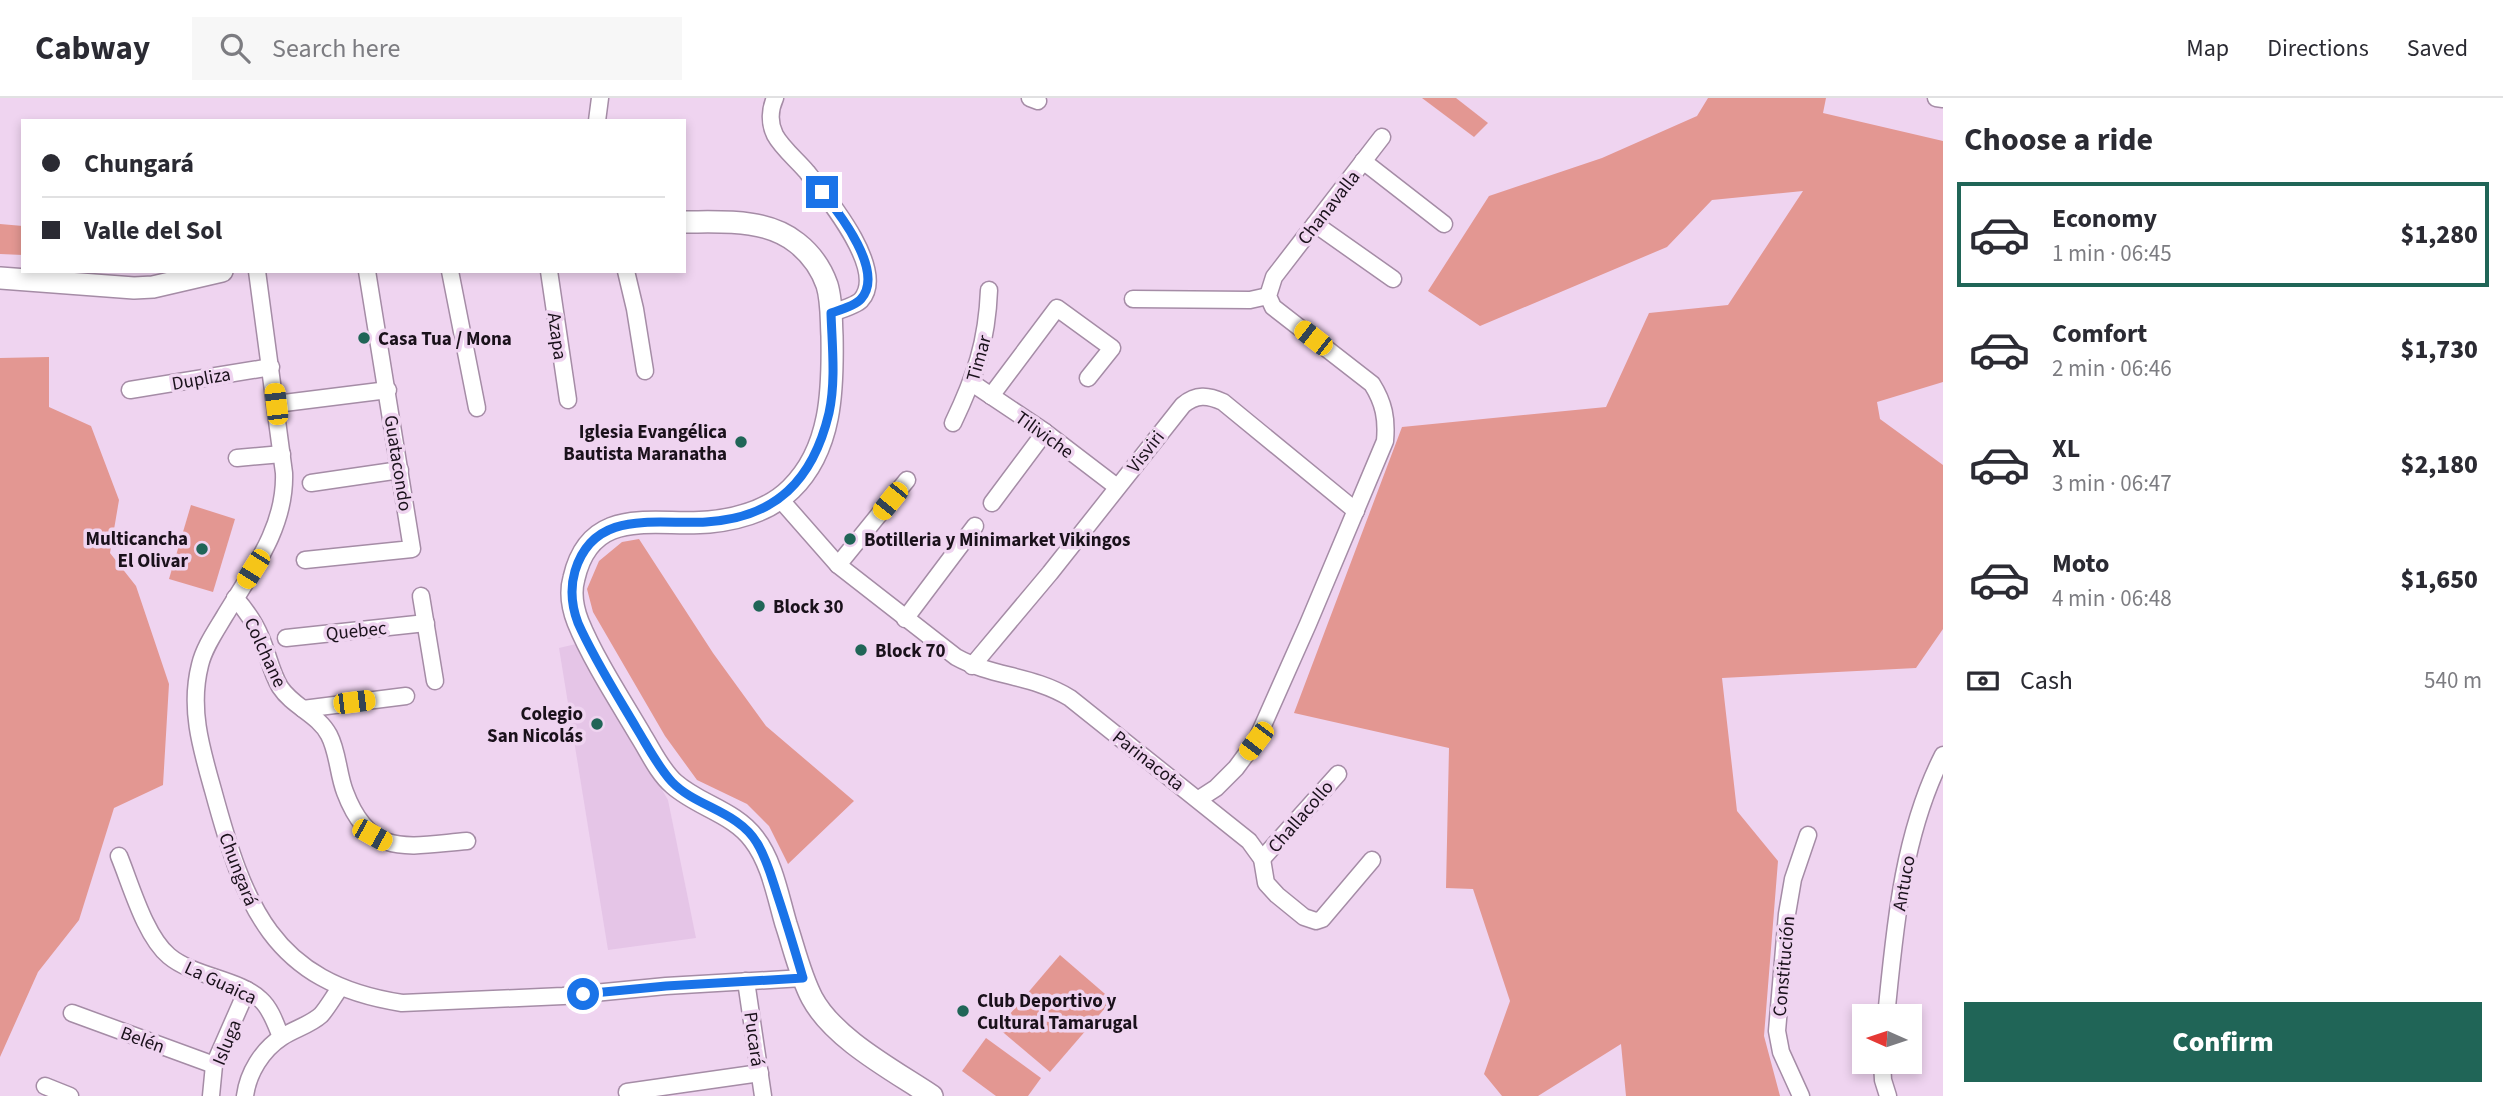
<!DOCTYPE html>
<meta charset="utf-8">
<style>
:root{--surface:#fff;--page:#f7f7f7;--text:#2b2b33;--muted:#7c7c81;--line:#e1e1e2;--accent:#206557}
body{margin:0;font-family:"Source Sans 3",sans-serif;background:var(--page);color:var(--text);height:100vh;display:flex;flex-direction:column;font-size:26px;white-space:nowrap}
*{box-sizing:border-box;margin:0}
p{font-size:23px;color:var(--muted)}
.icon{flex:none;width:38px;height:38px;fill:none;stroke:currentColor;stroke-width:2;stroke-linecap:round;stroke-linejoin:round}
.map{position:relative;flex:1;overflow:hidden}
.side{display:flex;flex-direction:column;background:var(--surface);width:560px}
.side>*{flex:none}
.guide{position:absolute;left:21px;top:21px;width:665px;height:154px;border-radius:0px;box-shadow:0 4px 10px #0003;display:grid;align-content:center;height:154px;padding:0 21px;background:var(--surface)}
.needle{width:46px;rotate:273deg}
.tools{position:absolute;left:1852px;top:906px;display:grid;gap:14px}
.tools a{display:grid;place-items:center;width:70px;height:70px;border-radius:0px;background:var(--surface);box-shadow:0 4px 10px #0003;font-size:35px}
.end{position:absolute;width:32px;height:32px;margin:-16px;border:9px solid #1a73e8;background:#fff;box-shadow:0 0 0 4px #fff}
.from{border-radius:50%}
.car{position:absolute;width:21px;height:42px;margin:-21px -10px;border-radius:9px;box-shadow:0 0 5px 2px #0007;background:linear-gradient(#f5c518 24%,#345 0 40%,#f5c518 0 76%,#345 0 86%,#f5c518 0)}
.guide b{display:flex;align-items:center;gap:24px;height:66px;font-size:26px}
.guide b+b{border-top:2px solid var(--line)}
.guide i{width:18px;height:18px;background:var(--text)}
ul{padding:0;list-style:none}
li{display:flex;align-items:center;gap:21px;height:105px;margin:0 14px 10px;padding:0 7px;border:4px solid transparent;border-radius:0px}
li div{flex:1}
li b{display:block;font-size:26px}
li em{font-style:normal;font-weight:800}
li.active{border-color:var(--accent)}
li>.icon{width:63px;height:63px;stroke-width:1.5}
h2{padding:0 21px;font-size:32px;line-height:84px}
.pay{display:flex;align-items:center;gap:18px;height:77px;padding:0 21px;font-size:26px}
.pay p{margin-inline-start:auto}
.cta{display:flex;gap:14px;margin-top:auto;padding:14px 21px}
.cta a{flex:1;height:80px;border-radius:0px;background:var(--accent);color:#fff;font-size:28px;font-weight:800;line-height:80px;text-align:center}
header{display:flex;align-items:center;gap:42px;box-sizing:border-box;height:98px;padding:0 35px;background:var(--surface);border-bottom:2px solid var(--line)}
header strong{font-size:33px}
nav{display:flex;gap:38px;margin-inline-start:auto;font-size:24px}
.search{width:490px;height:63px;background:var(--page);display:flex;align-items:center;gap:18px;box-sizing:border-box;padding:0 24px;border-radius:0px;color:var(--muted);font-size:26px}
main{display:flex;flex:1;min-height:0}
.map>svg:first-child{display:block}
</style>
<header>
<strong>Cabway</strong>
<div class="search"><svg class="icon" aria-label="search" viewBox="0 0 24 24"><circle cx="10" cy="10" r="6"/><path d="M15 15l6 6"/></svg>Search here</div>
<nav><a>Map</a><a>Directions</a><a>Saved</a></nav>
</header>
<main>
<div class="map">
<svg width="1943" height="998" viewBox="0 0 1943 998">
<rect width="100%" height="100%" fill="#efd4f0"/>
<polygon fill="#e5c5e7" points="576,546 668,702 696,840 608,852 559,550"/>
<g fill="#e39792">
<polygon points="1422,0 1456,0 1488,25 1474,39"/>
<polygon points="1708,0 1826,0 1823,15 1943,43 1943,284 1877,304 1880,321 1943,367 1943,531 1916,570 1722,580 1737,713 1778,763 1764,938 1780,998 1626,998 1621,946 1538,998 1502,998 1484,976 1510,903 1473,791 1446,790 1449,650 1294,615 1402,329 1606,309 1649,215 1728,207 1803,93 1712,102 1667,149 1480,228 1428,193 1489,98 1602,60 1697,18"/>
<polygon points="0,126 23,128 23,157 0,156"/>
<polygon points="49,259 49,309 91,328 119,402 110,455 136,488 169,586 163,687 114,710 79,822 38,874 0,959 0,260"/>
<polygon points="191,407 235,421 213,494 169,481"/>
<polygon points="639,441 713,555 766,628 854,703 788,766 769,728 747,706 697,682 665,638 593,514 587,491 599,463 622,444"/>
<polygon points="1060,857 1112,902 1050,974 998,930"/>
<polygon points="986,940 1041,980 1028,998 996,998 962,973"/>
</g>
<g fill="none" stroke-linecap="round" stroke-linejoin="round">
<g stroke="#a58ca6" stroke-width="19">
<g id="street">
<path d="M775,0C770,11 769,25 775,37C782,50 797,62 807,74C826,98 888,172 861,202C855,208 840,212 831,215"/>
<polyline points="1030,0 1038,3"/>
<polyline points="1936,0 1943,1"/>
<polyline points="597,23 600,0"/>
<polyline points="1363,63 1444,126"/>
<polyline points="1315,126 1393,181"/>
<path d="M257,173L284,375C286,430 251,474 224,519C215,534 204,550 200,567C189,610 201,650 213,692C244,806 271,885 402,905L563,898L666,888L803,880"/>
<polyline points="450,173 477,310"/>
<polyline points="549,173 568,302"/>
<polyline points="626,173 635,211 645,273"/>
<polyline points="1133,201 1250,202 1268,198"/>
<polyline points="972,285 1045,334 1117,389"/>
<polyline points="130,292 271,269"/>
<polyline points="991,298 1057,210 1112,250 1088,280"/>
<polyline points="276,306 388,292"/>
<path d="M953,325C975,279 987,244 989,192"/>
<polyline points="237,360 282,356"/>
<polyline points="311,385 400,372"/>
<path d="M780,401L838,467L956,559C992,579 1033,577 1070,600L1249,743L1262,761L1266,785L1277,797L1304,819L1316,823L1322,821L1372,762"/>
<polyline points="992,405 1045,334"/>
<polyline points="305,462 412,451 367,173"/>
<polyline points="838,467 907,382"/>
<polyline points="421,498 435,583"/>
<path d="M235,500C246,512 255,525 261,540C268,556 271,574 280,589C293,609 318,616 329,637C338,654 338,676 345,694C370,761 408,748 467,743"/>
<polyline points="905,521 975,428"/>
<polyline points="286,540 426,525"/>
<path d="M972,568L1050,475L1183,307C1196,296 1208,297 1223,304L1356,413"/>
<polyline points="303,611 406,598"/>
<path d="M1199,701L1216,690L1236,670L1256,643L1308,526L1385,343C1387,321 1384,305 1372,286L1273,209L1268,198L1274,179L1382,39"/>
<path d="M119,758C131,787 145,838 169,858C194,879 240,881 261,902C271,911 276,927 281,939"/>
<polyline points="1262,761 1338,676"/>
<polyline points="746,883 763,998"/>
<polyline points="72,915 214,967"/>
<path d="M1886,919C1895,829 1902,738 1943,657"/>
<polyline points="1882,964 1883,982 1888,998"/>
<polyline points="45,988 70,998"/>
<polyline points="627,994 760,975"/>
<polyline points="211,998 214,967 247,892"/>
<path d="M245,998C248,975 262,952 282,939C294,931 310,927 321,917C328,909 334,898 340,890"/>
<polyline points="1801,998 1781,954 1777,933 1787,816 1793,781 1808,737"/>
</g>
</g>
<g stroke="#a58ca6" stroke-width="24">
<g id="secondary">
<path d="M684,124C722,124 766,120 797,145C811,156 821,170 827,187C832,203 831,221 832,238C833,291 832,351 791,391C769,413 739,421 709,424C655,429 591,406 574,480C570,494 573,511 578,524C593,561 621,604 641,638C651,654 660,674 674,686C699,708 734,714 754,741C772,764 778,799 786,826C794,850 800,877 812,900C834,941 893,972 932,998"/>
<polyline points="0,180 134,190 153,189 222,173"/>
</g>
</g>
<use href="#street" stroke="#fff" stroke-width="16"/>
<use href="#secondary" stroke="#fff" stroke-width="21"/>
</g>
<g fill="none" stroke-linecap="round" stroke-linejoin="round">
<path stroke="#1a73e8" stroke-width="9" d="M583,896L666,888L803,880C795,853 787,826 778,799C772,781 767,761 757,745C738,713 696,709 672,684C658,669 648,649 637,631C617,597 594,561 578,525C572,509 570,490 575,473C594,410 657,427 706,424C776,420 813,382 829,315C836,283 832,247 831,215C840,212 855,208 861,201C885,174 840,116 822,94"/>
</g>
<g fill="#206557" stroke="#efd4f0" stroke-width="2.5">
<circle cx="364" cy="240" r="7"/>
<circle cx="741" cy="344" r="7"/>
<circle cx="850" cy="441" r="7"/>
<circle cx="202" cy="451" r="7"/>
<circle cx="759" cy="508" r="7"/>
<circle cx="861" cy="552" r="7"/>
<circle cx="597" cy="626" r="7"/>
<circle cx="963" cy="913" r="7"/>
</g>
<g text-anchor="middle" stroke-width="7" stroke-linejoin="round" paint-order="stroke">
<g font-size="19" fill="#1a111b" stroke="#efd4f0">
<text transform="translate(1328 109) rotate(-52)" y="7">Chanavalla</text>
<text transform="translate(558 238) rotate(82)" y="7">Azapa</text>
<text transform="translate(978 260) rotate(-74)" y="7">Timar</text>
<text transform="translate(201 280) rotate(-10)" y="7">Dupliza</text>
<text transform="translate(1045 336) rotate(36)" y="7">Tiliviche</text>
<text transform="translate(1145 353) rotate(-52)" y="7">Visviri</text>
<text transform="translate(399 365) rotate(81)" y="7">Guatacondo</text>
<text transform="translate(356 532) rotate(-6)" y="7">Quebec</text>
<text transform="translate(266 554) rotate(65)" y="7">Colchane</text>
<text transform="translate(1149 662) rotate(38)" y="7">Parinacota</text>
<text transform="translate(1300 718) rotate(-49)" y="7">Challacollo</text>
<text transform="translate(239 771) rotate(69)" y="7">Chungará</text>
<text transform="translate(1903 785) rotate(-80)" y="7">Antuco</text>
<text transform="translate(1783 868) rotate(-85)" y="7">Constitución</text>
<text transform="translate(221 884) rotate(25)" y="7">La Guaica</text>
<text transform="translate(143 941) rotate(20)" y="7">Belén</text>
<text transform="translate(755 941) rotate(82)" y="7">Pucará</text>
<text transform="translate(226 944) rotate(-68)" y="7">Isluga</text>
</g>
<g font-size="19" font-weight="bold" fill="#1a111b" stroke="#efd4f0" text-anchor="start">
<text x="378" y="247">Casa Tua / Mona</text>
<text x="727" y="340" text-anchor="end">Iglesia Evangélica<tspan x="727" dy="22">Bautista Maranatha</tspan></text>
<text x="188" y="447" text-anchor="end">Multicancha<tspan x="188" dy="22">El Olivar</tspan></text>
<text x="864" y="448">Botilleria y Minimarket Vikingos</text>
<text x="773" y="515">Block 30</text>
<text x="875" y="559">Block 70</text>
<text x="583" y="622" text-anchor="end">Colegio<tspan x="583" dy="22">San Nicolás</tspan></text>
<text x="977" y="909">Club Deportivo y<tspan x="977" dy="22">Cultural Tamarugal</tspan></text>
</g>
</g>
</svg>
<div class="tools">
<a><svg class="needle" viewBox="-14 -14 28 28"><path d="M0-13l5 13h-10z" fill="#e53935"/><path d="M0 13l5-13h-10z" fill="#7c7c81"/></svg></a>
</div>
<i class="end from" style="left:583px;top:896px"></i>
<i class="end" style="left:822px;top:94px"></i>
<i class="car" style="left:1313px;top:240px;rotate:308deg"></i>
<i class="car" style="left:276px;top:306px;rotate:353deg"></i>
<i class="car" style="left:890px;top:403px;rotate:219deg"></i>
<i class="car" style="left:253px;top:471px;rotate:212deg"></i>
<i class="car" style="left:354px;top:604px;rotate:83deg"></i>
<i class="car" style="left:1256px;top:643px;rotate:217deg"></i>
<i class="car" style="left:372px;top:737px;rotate:119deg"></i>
<div class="guide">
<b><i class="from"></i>Chungará</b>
<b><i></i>Valle del Sol</b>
</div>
</div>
<section class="side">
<h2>Choose a ride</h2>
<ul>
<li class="active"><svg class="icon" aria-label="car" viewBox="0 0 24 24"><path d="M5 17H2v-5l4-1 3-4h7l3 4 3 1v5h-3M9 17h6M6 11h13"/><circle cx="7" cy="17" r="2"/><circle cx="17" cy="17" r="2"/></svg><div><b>Economy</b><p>1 min · 06:45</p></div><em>$1,280</em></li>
<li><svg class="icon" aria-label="car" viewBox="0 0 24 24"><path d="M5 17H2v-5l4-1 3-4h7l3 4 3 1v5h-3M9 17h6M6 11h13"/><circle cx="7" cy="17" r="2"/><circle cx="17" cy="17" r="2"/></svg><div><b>Comfort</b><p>2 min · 06:46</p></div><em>$1,730</em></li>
<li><svg class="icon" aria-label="car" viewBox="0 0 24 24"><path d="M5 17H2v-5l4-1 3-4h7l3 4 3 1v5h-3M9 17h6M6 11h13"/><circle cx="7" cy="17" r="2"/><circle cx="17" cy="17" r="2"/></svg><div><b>XL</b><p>3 min · 06:47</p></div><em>$2,180</em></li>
<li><svg class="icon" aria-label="car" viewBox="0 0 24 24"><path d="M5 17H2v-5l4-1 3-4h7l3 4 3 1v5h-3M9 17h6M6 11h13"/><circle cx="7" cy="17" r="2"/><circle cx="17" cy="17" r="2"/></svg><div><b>Moto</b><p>4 min · 06:48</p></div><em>$1,650</em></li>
</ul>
<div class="pay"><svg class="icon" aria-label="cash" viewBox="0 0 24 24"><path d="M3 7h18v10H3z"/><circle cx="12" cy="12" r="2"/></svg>Cash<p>540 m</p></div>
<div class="cta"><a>Confirm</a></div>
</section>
</main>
